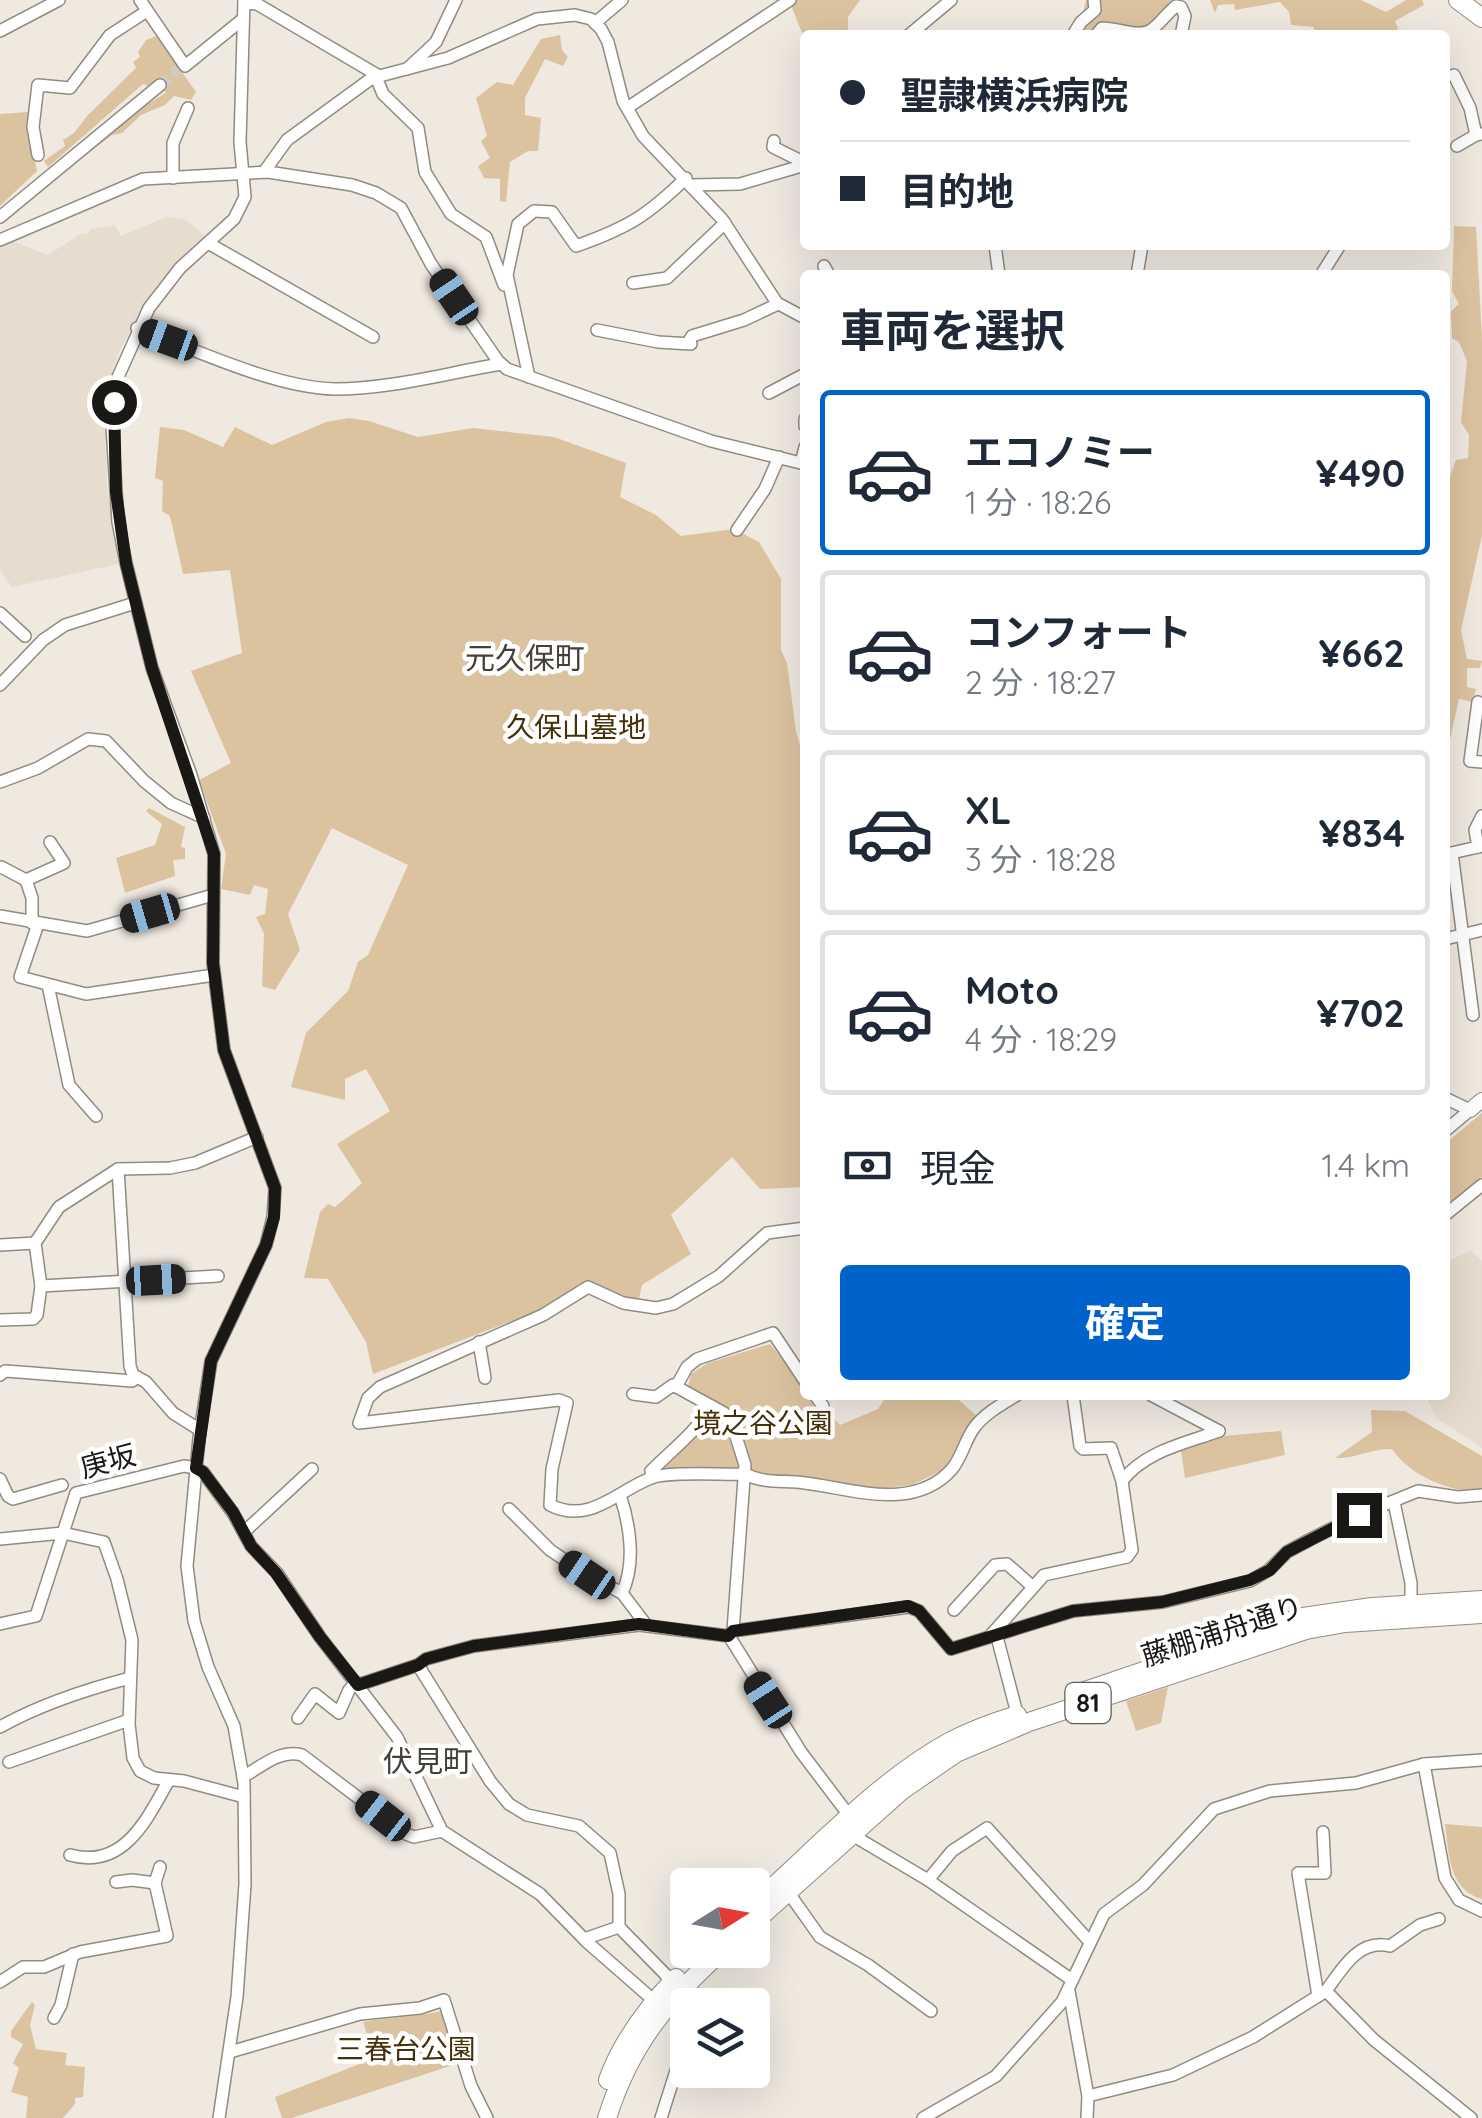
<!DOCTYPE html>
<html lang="ja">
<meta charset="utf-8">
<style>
:root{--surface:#fff;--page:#f2f2f3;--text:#1f2937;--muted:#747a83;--line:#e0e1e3;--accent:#0063cb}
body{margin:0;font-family:Quicksand,"Noto Sans JP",sans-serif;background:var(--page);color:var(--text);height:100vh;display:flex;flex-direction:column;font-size:38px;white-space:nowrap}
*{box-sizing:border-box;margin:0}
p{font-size:32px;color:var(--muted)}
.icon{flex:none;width:55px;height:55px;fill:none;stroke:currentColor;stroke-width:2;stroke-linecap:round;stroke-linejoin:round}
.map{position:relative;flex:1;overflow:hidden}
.details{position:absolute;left:800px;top:270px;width:650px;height:1130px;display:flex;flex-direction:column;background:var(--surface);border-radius:10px;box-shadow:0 10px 40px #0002}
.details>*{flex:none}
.guide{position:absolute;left:800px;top:30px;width:650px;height:220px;border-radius:10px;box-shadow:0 10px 40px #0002;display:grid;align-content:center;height:220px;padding:0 40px;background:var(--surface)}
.needle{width:65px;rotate:79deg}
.tools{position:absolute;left:670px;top:1868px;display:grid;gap:20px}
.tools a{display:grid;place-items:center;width:100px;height:100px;border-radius:10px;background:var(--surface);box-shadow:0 10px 40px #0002;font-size:50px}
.end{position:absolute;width:45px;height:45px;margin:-22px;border:12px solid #1a1815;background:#fff;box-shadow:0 0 0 5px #fff}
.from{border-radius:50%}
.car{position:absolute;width:30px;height:60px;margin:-30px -15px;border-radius:12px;box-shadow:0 0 8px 2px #0007;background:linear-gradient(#222 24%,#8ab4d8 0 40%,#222 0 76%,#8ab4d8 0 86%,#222 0)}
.guide b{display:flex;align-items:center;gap:35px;height:95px;font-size:38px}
.guide b+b{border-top:2px solid var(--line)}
.guide i{width:25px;height:25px;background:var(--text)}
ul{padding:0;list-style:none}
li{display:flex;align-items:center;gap:30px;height:165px;margin:0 20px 15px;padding:0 20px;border:5px solid var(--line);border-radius:10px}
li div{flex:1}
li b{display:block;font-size:38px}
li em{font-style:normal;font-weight:700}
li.selected{border-color:var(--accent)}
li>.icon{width:90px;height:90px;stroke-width:1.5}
h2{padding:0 40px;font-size:45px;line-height:120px}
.pay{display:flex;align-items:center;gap:25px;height:110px;padding:0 40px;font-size:38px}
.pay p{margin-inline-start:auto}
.primary-button{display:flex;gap:20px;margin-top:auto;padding:20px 40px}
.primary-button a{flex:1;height:115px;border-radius:10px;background:var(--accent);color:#fff;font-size:40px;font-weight:700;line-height:115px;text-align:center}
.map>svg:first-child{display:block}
</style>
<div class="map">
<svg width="1482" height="2118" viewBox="0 0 1482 2118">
<rect width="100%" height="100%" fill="#efe9e0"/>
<g fill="#e7ddce">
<polygon points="166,217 186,220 206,237 167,273 144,304 118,354 109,381 106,419 107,486 119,564 12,587 0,570 0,246 12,241 48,255 79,235 89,233 91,229 115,225 121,236"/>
<polygon points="1471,1251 1482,1261 1482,1448 1436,1418 1425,1395 1445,1395 1445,1281 1450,1260"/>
</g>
<g fill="#dcc3a0">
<polygon points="797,0 860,0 848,17 848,33 805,35 805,40 790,3"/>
<polygon points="1086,0 1172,0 1151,26 1078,35"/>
<path d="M1210,0H1361L1386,12L1406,0H1422L1424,5L1395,21L1398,29C1371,42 1340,33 1314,31V27L1291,25L1289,12L1280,2L1235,10L1234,4L1218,5L1215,13Z"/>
<polygon points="560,35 562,50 568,57 563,66 545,59 525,98 525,115 541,118 538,151 528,151 510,162 506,202 500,201 500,179 484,178 478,166 490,158 481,141 487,136 476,98 497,82 513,85 541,39"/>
<polygon points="156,36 196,92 191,100 174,96 165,105 141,115 122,133 112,135 91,151 87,149 124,119 167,92 143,84 48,167 44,161 65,146 63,140 74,133 88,115 136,68 133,62 140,57 138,52 146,40"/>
<polygon points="28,112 28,130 37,171 0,206 0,114"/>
<polygon points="1454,226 1476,227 1482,338 1482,535 1461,630 1467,659 1482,661 1480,668 1467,668 1467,687 1476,689 1473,702 1459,699 1447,753 1445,490 1456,460 1468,458 1469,435 1461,422 1467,361 1459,342 1452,338 1451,311 1459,304 1452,291"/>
<polygon points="349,418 369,421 418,437 473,428 554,437 626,463 620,497 656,515 681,536 734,529 759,542 781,579 781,650 787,663 796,731 805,763 805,1187 760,1189 732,1157 671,1215 691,1254 642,1285 639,1299 629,1299 593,1283 533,1313 373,1374 366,1342 328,1279 304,1278 320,1212 328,1204 335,1207 362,1183 337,1144 390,1111 366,1069 345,1079 345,1100 291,1087 306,1033 348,991 358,962 368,955 408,865 332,828 288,914 300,950 275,990 262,986 264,934 256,917 265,914 268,889 254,885 250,895 221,889 226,854 199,780 231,763 191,671 242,653 230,570 183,574 170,516 162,511 163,481 155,478 160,427 184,430 223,447 235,427 272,445 326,422"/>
<polygon points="149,808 185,827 181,847 185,848 185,859 173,860 175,876 125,893 116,858 155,845 162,824 146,811"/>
<polygon points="1482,1113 1482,1177 1446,1207 1445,1144"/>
<polygon points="770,1344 805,1387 805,1395 811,1395 840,1425 878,1409 887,1395 953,1395 977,1416 947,1468 912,1485 866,1490 804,1476 656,1472 718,1404 688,1387 691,1374 708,1363"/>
<path d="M1371,1410L1405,1411L1482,1456V1492C1450,1492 1410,1476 1392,1449C1372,1448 1355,1459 1335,1458L1372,1432Z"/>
<polygon points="1281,1431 1285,1455 1185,1478 1181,1451 1223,1436"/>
<polygon points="1168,1687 1161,1723 1136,1731 1126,1701"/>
<path d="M1445,1824L1482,1827V1899C1448,1890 1449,1852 1445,1824Z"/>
<polygon points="32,2002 35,2005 30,2025 36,2049 67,2053 65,2065 85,2067 83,2097 75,2098 75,2104 63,2118 26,2118 28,2097 11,2092 19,2068 13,2063 23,2044 11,2037 11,2031"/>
<path d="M442,2011L459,2063L292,2118H282L275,2097L375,2058L363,2022C389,2017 416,2017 442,2011Z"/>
</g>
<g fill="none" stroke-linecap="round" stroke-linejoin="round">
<polyline stroke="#cfcac2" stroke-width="11" stroke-dasharray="11 5.5" stroke-linecap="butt" points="160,85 191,59"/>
<g stroke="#908b83" stroke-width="14">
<g id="minor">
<polyline points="140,0 185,66 243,19"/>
<polyline points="244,3 257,4 379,76"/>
<polyline points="595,23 622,0"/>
<polyline points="0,31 59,0"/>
<polyline points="909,35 951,0"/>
<polyline points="1073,35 1081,22 1095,10 1094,0"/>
<path d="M1096,35L1102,28C1118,28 1140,38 1151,30C1160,24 1167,13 1176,6L1181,7L1185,16L1181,35"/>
<polyline points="407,69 436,42 456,0"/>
<polyline points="1454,75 1470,108 1476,135 1482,134"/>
<polyline points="376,77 383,94 418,128 425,172 451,214 486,237 504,285"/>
<polyline points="627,108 790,0"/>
<polyline points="774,141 773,147 805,163"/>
<polyline points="1457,146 1476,135"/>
<polyline points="38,155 33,127 38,85 70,88 110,35 147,11"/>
<polyline points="264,172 287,140 372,78 448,58 537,19 575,15 591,19 601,29 608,42 623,101 643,136 722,219 777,303 805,318"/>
<polyline points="173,178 173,143 188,108"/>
<polyline points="691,185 740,184 805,165"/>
<polyline points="0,217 160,85"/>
<polyline points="0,240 143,179 268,172 352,185 376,193 401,208 431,264 498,361 507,369 711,441 805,464"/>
<polyline points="208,243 373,337"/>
<polyline points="995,245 999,275"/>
<polyline points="824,266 829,275"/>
<polyline points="1137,275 1142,245"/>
<polyline points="1321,275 1340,245"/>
<polyline points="633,283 667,278 725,223"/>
<path d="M137,328C194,349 275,388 335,389C390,389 447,373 501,364"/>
<polyline points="597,330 658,342 691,344"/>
<polyline points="688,343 692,336 744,320 778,304"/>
<path d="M529,377L507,275L518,224L534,211L552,212L576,246C627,228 647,216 686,178"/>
<polyline points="769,393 805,374"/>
<polyline points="805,419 805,426"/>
<polyline points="801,463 805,447"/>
<polyline points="737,530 765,489 779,457"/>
<polyline points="0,613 25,636"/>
<polyline points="0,685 43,640 65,625 135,603"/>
<polyline points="1478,702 1470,761 1482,762"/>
<polyline points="0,782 38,768 88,739 106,741 144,781 171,803 204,818"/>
<polyline points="1478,847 1475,830 1482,816"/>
<polyline points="1452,853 1473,1015"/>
<polyline points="1447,854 1482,846"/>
<polyline points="1,867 26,880"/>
<polyline points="0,916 87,931 213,895"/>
<polyline points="32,923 32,898 26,880 64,863 50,842"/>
<polyline points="38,924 20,977 86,994 214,975"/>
<polyline points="1445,939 1482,930"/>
<polyline points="48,985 69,1085 96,1116"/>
<polyline points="1445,1098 1470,1110 1445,1131"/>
<polyline points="118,1169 130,1366 133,1375 146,1382 173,1413 200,1430"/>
<polyline points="1445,1215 1482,1185"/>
<path d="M805,1228L767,1233L719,1276L673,1304L656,1308L623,1303L588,1287L543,1315L380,1387L368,1398L359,1423L559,1400L567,1403L552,1469L550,1505C589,1525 617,1491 651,1478C669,1471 722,1475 745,1474C765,1484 783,1480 805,1483C853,1489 914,1512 952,1469C962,1457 965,1440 974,1428C984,1414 1002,1404 1017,1395"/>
<polyline points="0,1245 35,1243"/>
<polyline points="41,1286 218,1276"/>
<polyline points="0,1320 33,1319 37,1315 41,1286 35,1243 59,1207 118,1169 170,1168 195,1163 257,1137"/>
<polyline points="479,1342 485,1378"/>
<polyline points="0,1375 5,1371 32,1373 132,1381 137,1377"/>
<polyline points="676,1387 687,1367 697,1359 773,1333 805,1381"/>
<polyline points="633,1394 656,1397 673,1385 724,1413 733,1427 745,1465 733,1631"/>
<polyline points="815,1395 823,1406"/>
<polyline points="1151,1395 1219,1431"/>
<polyline points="196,1468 203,1472 233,1513 251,1546 277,1573 320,1637 397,1737 442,1831 540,1894 587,1942 659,2005"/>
<path d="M653,1477L651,1471C670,1452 700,1428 711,1406"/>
<polyline points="0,1479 8,1496 13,1499 62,1485"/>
<path d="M1122,1481C1145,1451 1186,1443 1219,1431"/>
<path d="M620,1495C630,1525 636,1564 622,1593"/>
<polyline points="1394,1502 1411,1583 1411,1610"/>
<polyline points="509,1509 550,1550 587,1575 622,1593 647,1626"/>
<polyline points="244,1532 312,1469"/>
<polyline points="0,1539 63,1533 104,1542 117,1579 132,1640 129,1724 133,1758 140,1771 154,1778 184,1781 244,1797"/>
<polyline points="954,1610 995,1565 1007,1564 1033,1587"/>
<polyline points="0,1624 36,1616 76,1493 184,1466 196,1468"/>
<polyline points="996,1633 1019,1721"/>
<polyline points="991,1635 1044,1575 1127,1557 1132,1550 1122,1481 1111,1448 1083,1449 1080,1446 1073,1395"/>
<polyline points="729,1636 801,1752 851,1818 859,1839 928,1880 1072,1980"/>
<polyline points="418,1665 490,1781 509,1804 527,1815 579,1826 610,1853 619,1894 619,1927 665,1974 688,2006"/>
<polyline points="358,1685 418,1665 426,1659 474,1646 639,1625 729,1636 733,1631 909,1607 919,1611 951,1649 1073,1611 1163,1602 1250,1581 1269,1570 1287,1552 1311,1539 1359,1515 1418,1491 1458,1497 1482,1495"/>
<polyline points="298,1718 315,1694 339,1713 349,1690 356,1682"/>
<path d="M0,1727C41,1704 84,1690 130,1678"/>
<polyline points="9,1762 129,1720"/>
<polyline points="1424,1764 1445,1878 1459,1900 1482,1911"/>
<path d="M243,1777C262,1766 280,1749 302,1755L406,1834L414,1837L442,1831"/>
<path d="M70,1855C124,1870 147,1819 169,1780"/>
<polyline points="928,1880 952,1851 987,1828 1089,1941"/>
<polyline points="116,1882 132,1880 155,1883"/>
<polyline points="788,1892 820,1937 868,1965 931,2011"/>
<polyline points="584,1939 619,1927"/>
<polyline points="0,1982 23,1967 44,1967 80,1952 167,1936 155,1883 160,1867"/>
<polyline points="1069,1991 1088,2096 1087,2118"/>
<path d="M1326,1991C1342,1969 1359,1938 1390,1946L1420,1925L1439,1919"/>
<polyline points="1318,1996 1298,1873 1325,1873 1323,1832"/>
<polyline points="54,2018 61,2005 73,1954"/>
<polyline points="230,2052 360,2014 420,2008 444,2000 471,2086 487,2118"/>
<polyline points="1088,2096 1173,2075 1253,2037 1326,1991 1374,2040 1471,2118"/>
<polyline points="219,2118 237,1997 245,1884 244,1783 234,1726 208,1667 194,1621 187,1566 199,1438 211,1361 266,1245 273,1217 275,1188 224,1050 213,963 214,854 191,775 152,668 126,563 118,522 112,426 118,377 149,308 180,268 234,219 245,197 240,142 244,0"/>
<polyline points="661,2118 688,2033"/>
<polyline points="923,2118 996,2076 1062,2002 1104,1914 1143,1885 1214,1809 1270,1791 1356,1783 1424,1764 1482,1760"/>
</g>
</g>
<g stroke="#908b83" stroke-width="16">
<polyline id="tertiary" points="1470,1110 1482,1100"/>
</g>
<g stroke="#908b83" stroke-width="20">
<g id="primary">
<polyline points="1079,1693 1303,1617 1372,1607 1482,1600"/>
<path d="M752,1906C814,1851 879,1780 951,1741C972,1730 994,1722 1017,1715"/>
<polyline points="752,1924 901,1791 956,1753 1029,1722 1306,1630 1345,1623 1482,1614"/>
<path d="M608,2080C622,2041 647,2008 676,1978"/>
<path d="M607,2118C630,2045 667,2000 723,1950"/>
</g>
</g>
<g stroke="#908b83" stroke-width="20">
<polyline id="trunk" points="1458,0 1482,18"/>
</g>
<use href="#minor" stroke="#fff" stroke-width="11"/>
<use href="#tertiary" stroke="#fff" stroke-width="14"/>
<use href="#primary" stroke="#fff" stroke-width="18"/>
<use href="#trunk" stroke="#fff" stroke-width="18"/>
</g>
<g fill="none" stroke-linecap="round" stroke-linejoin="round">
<polyline stroke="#1a1815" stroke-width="12" points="114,402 116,492 126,563 152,668 214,854 213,963 224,1050 275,1188 274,1217 266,1245 211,1361 196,1468 203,1472 233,1512 251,1546 276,1573 320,1637 358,1685 418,1665 426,1659 474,1646 639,1624 728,1636 733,1631 908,1606 919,1611 951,1649 1073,1611 1162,1602 1250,1580 1270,1570 1287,1552 1359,1515"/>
</g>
<g text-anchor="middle" stroke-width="9" stroke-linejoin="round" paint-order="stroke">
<rect fill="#fff" stroke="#5f5d5b" stroke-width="2.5" x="1065.5" y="1683" width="45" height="40" rx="8"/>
<g font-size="25" font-weight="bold" fill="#1a1815">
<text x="1088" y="1712">81</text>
</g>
<g font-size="28" fill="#473007" stroke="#fff">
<text x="576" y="737">久保山墓地</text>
<text x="763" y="1433">境之谷公園</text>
<text x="406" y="2059">三春台公園</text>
</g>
<g font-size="28" fill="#1a1815" stroke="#fff">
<text transform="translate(108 1461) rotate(-15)" y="10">庚坂</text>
<text transform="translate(1222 1631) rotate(-18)" y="10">藤棚浦舟通り</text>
</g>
<g font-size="30" fill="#443f38" stroke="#fff">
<text x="525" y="669">元久保町</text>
<text x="428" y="1772">伏見町</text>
</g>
</g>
</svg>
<div class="tools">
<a><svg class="needle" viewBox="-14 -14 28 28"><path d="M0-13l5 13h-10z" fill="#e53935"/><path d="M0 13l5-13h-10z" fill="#747a83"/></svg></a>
<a><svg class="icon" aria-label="layers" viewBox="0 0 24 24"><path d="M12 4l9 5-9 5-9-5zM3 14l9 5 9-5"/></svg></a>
</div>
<i class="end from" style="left:114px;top:402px"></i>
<i class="end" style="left:1359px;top:1515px"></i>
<i class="car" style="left:454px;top:297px;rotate:326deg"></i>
<i class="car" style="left:168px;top:340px;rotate:290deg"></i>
<i class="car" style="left:150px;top:913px;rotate:254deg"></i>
<i class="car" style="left:156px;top:1280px;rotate:87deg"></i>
<i class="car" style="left:587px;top:1575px;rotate:304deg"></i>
<i class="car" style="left:768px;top:1700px;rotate:327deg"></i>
<i class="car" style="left:383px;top:1816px;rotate:308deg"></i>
<div class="guide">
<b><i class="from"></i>聖隷横浜病院</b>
<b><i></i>目的地</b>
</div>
<section class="details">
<h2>車両を選択</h2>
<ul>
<li class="selected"><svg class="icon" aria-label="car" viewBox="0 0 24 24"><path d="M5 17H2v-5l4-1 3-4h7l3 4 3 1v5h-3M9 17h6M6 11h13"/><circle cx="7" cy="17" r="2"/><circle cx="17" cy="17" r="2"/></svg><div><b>エコノミー</b><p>1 分 · 18:26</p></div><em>¥490</em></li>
<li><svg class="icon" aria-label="car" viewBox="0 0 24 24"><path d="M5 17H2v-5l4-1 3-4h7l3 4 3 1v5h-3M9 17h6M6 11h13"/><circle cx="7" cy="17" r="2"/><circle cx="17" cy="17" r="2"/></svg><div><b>コンフォート</b><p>2 分 · 18:27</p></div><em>¥662</em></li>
<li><svg class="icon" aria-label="car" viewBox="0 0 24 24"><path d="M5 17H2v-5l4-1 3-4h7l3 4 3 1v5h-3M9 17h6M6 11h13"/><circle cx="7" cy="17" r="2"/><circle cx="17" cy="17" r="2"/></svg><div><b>XL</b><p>3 分 · 18:28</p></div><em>¥834</em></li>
<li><svg class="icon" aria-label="car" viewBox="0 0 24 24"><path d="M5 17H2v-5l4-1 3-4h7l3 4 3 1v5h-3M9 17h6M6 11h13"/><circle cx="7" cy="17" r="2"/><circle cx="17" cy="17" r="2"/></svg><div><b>Moto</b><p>4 分 · 18:29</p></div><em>¥702</em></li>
</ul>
<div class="pay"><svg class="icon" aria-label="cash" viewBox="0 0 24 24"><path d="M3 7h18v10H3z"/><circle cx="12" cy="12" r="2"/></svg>現金<p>1.4 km</p></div>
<div class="primary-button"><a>確定</a></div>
</section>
</div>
